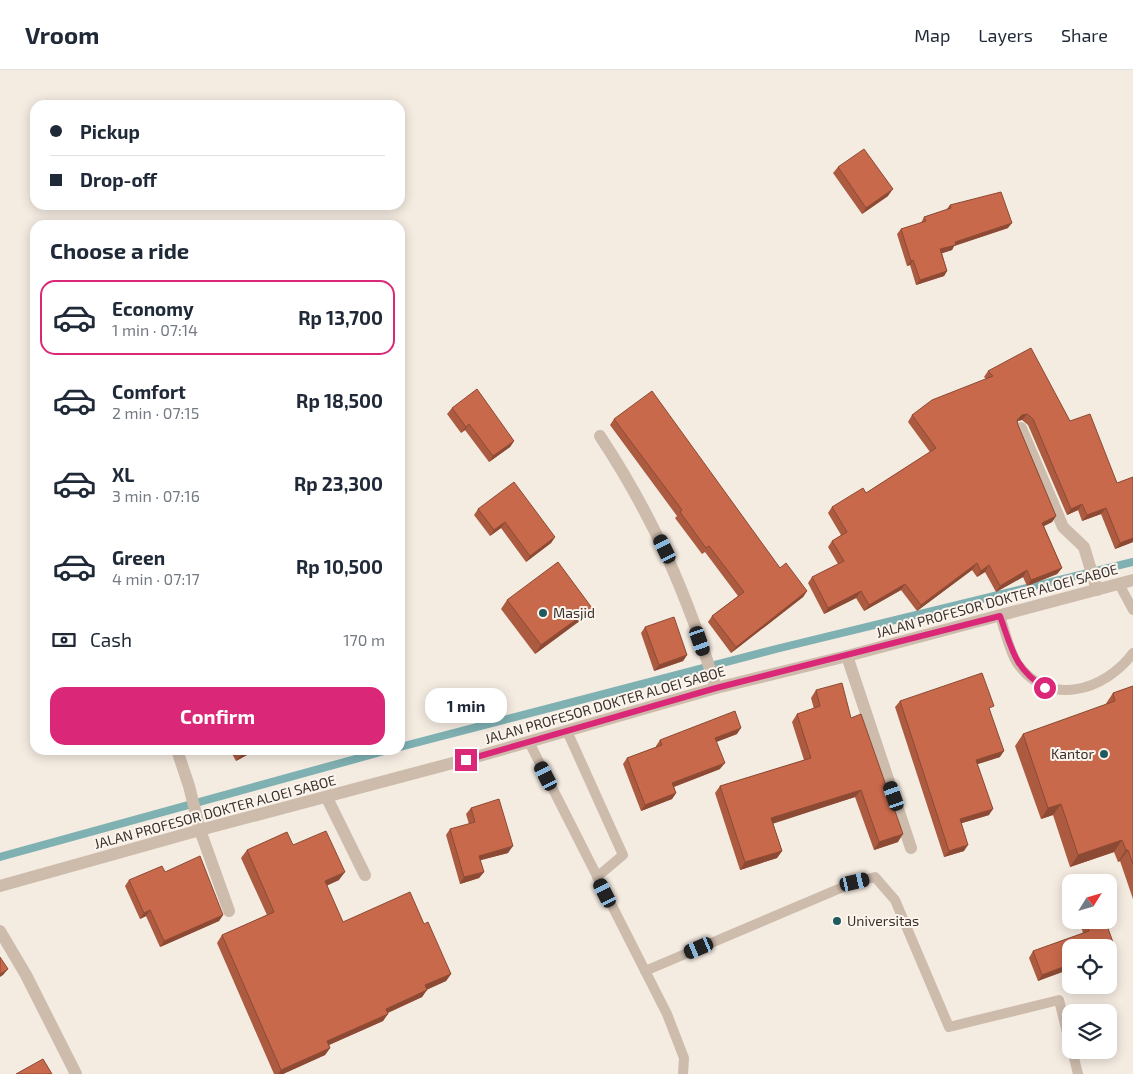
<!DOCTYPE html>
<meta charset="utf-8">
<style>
:root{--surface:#fff;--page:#f2f2f3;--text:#1f2937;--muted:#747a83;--line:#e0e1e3;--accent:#db2777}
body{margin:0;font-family:"Exo 2",sans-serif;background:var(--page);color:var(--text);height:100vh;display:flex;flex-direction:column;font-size:19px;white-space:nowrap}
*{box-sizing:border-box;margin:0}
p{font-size:16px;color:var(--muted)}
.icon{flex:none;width:28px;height:28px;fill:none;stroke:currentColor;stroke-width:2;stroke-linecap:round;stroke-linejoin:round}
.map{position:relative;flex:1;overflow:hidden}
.details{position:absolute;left:30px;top:150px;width:375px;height:535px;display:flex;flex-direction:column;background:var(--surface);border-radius:15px;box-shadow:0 2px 12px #0003}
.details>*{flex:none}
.guide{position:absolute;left:30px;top:30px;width:375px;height:110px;border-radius:15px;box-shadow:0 2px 12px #0003;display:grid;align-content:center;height:110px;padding:0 20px;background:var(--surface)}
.needle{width:32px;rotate:53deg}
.controls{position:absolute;left:1062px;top:804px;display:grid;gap:10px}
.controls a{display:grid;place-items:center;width:55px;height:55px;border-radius:10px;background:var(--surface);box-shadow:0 2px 12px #0003;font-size:25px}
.end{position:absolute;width:22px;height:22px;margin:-11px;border:6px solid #db2777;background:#fff;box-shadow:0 0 0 2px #fff}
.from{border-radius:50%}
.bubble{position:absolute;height:35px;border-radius:15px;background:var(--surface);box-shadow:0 2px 12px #0003;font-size:16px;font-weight:700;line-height:35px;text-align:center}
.car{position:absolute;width:15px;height:30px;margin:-15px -8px;border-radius:6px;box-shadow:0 0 4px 1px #0007;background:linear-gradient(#222 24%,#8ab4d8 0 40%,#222 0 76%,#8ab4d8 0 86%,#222 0)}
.guide b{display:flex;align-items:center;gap:18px;height:48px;font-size:19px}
.guide b+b{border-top:1px solid var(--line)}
.guide i{width:12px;height:12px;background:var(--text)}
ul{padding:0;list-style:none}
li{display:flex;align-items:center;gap:15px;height:75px;margin:0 10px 8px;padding:0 10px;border:2px solid transparent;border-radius:15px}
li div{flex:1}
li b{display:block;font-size:19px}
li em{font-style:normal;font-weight:700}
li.current{border-color:var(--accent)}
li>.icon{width:45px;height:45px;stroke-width:1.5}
h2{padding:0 20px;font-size:22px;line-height:60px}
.pay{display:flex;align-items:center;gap:12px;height:55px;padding:0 20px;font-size:19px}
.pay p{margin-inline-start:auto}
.action{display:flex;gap:10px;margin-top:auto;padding:10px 20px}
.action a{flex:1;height:58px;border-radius:15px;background:var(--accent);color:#fff;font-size:20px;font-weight:700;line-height:58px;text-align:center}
header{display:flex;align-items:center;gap:30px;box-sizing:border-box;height:70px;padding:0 25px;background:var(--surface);border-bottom:1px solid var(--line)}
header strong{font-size:24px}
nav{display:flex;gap:28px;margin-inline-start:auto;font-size:18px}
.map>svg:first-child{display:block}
</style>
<header>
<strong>Vroom</strong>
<nav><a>Map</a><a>Layers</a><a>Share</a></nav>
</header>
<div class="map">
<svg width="1133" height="1004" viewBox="0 0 1133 1004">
<rect width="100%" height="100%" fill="#f4ebe1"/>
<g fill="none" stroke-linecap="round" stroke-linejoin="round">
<g stroke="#7fb0b2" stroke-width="8">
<polyline points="400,677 780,578 1133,492"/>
<polyline points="0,787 388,680"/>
</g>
<g stroke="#cdbbac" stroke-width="10">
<polyline points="1119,514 1133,540"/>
<path d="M1000,546C1005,561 1009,580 1017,593C1048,638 1105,621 1133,583"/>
<polyline points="567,661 623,785 597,807"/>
<polyline points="529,672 667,944 684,988 683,1004"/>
<polyline points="645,901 855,812 875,807 895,830 949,957 1059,930 1071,979"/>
<polyline points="1072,980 1078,1004"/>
</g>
<g stroke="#cdbbac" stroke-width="12">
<polyline points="1021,358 1063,457 1084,477 1097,520"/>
<path d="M600,366C654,448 687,524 716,618"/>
<polyline points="847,586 911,778"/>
<polyline points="177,680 189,716 200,760 229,841"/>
<polyline points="327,728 365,805"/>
<polyline points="0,861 26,905 76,1004"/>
</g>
<polyline stroke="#cdbbac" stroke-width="12" points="0,816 200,760 483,685 716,618 847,586 1133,510"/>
</g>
<g fill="#ac5a40">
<polygon points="838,97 888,126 862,144 833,103"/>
<polygon points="950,135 1008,158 954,176 952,180 942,183 947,201 944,206 916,215 910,195 907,196 897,164 901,159 921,153 924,147 946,140"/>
<polygon points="988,301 1070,351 1117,413 1133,407 1133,472 1115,479 1101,444 1082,451 1078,440 1067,445 1028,355 1022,350 1017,351 1018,355 1056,446 1052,452 1044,456 1062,498 1057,504 1027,516 1023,507 996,522 985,502 977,507 972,500 917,541 901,520 864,541 856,528 824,544 808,513 812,507 838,494 828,477 832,471 841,465 828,443 832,437 866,423 930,382 908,352 912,345 986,309 984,307"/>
<polygon points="452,338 514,371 510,377 489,392 465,360 461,363 447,344"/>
<polygon points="614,349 780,498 807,521 803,527 731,583 708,552 712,546 738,526 705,482 702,484 675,448 677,446 610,355"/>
<polygon points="478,439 555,467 551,473 526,492 501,458 490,466 474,445"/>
<polygon points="507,530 592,538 585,547 535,584 501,539"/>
<polygon points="645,557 687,585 683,591 654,601 641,563"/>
<polygon points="1133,616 1133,829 1120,791 1118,792 1114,782 1070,797 1053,745 1041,749 1015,676 1023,664 1105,635 1113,623"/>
<polygon points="816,620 851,648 898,772 874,780 855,727 773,753 782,781 777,788 740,800 715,723 720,716 804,690 792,652 797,644 814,639 811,628"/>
<polygon points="900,631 990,641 1000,687 977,694 989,745 961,753 964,781 944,787 895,637"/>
<polygon points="737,664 716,672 720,699 674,717 676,723 672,729 641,741 623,694 627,688 656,677 656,676 660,670"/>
<polygon points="230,680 256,680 236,691"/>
<polygon points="471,738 508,783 480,790 484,802 479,808 460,814 446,765 450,759 469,754 466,744"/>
<polygon points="293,775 339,810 326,816 343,852 424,854 451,904 446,911 427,919 422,927 388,943 383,951 329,975 330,978 325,985 283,1004 274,1004 217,873 222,865 267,845 241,788 247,780"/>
<polygon points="165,802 223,845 219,851 160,877 146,846 140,849 125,816 129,810"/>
<polygon points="1079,850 1105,850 1109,881 1109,878 1038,911 1029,888 1033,881 1083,863"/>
</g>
<g fill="#8c4a34">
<polygon points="893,119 888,126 862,144 866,138"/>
<polygon points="1012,153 1008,158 954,176 952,180 937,185 940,179 955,172"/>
<polygon points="913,190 910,195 907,196 911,191"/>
<polygon points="947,201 944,206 916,215 920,210"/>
<polygon points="1027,344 1022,350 1017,351 1022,345"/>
<polygon points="469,354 465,360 461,363 466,357"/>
<polygon points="514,371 510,377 489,392 493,386"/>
<polygon points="1082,434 1078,440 1067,445 1071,439"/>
<polygon points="1106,438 1101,444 1082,451 1087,445"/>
<polygon points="1056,446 1052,452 1038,459 1042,453"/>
<polygon points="505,452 501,458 490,466 494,460"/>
<polygon points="555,467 551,473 526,492 530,486"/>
<polygon points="1133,468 1133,472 1115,479 1120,473"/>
<polygon points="977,493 972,500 917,541 921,535"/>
<polygon points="989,495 985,502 977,507 981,501"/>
<polygon points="1062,498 1057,504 1027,516 1031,510"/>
<polygon points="1027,500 1023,507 996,522 1000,516"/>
<polygon points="905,514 901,520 864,541 869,535"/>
<polygon points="807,521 803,527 731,583 736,577"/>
<polygon points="861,521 856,528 824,544 828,538"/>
<polygon points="592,538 585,547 535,584 541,575"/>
<polygon points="687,585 683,591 654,601 659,595"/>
<polygon points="741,658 737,664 711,674 715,668"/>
<polygon points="248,680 256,680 236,691 242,684"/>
<polygon points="1004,681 1000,687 972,696 976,690"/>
<polygon points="725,693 720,699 668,719 672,713"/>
<polygon points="861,720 855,727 766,756 771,748"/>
<polygon points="676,723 672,729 641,741 645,735"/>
<polygon points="1061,734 1053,745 1041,749 1048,738"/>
<polygon points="993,739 989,745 956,755 960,749"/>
<polygon points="903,764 898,772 874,780 879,772"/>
<polygon points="1122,770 1114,782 1070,797 1078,785"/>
<polygon points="968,775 964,781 944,787 949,781"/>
<polygon points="513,776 508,783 474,792 479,786"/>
<polygon points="1126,780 1128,780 1120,791 1118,792"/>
<polygon points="782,781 777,788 740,800 745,792"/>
<polygon points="345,802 339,810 319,819 325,811"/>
<polygon points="484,802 479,808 460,814 464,807"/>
<polygon points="150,840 146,846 140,849 144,843"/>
<polygon points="223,845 219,851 160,877 164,871"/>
<polygon points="1114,875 1109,881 1109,878 1105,878"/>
<polygon points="1071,894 1071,899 1038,911 1042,905"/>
<polygon points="8,899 3,905 0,907 0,904"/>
<polygon points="451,904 446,911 420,923 425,915"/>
<polygon points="427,920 422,927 380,946 386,939"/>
<polygon points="388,944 383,951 322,978 327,971"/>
<polygon points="330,978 325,985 283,1004 278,1004 281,1000"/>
</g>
<g fill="#c8694b" stroke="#8c4a34">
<polygon points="864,79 893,119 866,138 838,97"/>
<polygon points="1001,122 1012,153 955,172 956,175 940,179 947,201 920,210 913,190 911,191 901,159 926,151 924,147 951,138 950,135"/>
<polygon points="1031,278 1070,351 1090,344 1117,413 1133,407 1133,468 1120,473 1106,438 1087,445 1082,434 1071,439 1033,349 1027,344 1022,345 1017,350 1018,355 1056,446 1042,453 1062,498 1031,510 1027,500 1000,516 989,495 981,501 977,493 921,535 905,514 869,535 861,521 828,538 812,507 844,491 832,471 847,462 832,437 863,418 866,423 936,378 912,345 932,330 993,306 988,301"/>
<polygon points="477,319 514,371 493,386 469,354 466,357 452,338"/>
<polygon points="652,321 780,498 786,493 807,521 736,577 712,546 744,522 709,476 706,478 680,442 682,440 614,349"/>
<polygon points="514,412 555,467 530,486 505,452 494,460 478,439"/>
<polygon points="558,492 592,538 541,575 507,530"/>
<polygon points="674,547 687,585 659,595 645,557"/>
<polygon points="982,603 994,636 989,638 1004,681 976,690 993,739 960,749 968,775 949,781 900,631"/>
<polygon points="842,613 851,648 861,644 903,764 879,772 861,720 771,748 782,781 745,792 720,716 811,688 797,644 820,636 816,620"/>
<polygon points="1133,616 1133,794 1128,780 1126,780 1122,770 1078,785 1061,734 1048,738 1023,664 1115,631 1113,623"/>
<polygon points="735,641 741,658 715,668 725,693 672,713 676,723 645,735 627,688 662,675 660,670"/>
<polygon points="240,680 248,680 242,684"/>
<polygon points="499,729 513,776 479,786 484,802 464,807 450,759 475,752 471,738"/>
<polygon points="326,761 345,802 325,811 343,852 410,822 424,854 428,852 451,904 425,915 427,920 386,939 388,944 327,971 330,978 281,1000 222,865 274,842 247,780 287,762 293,775"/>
<polygon points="200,786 223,845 164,871 150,840 144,843 129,810 162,796 165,802"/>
<polygon points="1085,850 1105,850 1114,875 1105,878 1071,878 1071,894 1042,905 1033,881 1089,861"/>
<polygon points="0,887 8,899 0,904"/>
<polygon points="43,989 52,1004 16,1004"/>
</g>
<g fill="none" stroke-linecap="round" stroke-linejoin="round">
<path stroke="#db2777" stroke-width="6" d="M466,690L716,618L1000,546C1012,579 1014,598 1045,618"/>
</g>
<g fill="#1f5a5e" stroke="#fbf5ee" stroke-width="2">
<circle cx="543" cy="543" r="5"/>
<circle cx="1104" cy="684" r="5"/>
<circle cx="837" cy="851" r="5"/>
</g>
<g text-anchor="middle" stroke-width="4" stroke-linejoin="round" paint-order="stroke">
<g font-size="14" fill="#3b302b" stroke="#fbf5ee">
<text transform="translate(997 531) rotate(-15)" y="5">JALAN PROFESOR DOKTER ALOEI SABOE</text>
<text transform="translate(605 635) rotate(-16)" y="5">JALAN PROFESOR DOKTER ALOEI SABOE</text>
<text transform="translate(215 742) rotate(-15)" y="5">JALAN PROFESOR DOKTER ALOEI SABOE</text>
</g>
<g font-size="14" fill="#3b302b" stroke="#fbf5ee" text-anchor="start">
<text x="553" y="548">Masjid</text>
<text x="1094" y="689" text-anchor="end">Kantor</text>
<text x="847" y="856">Universitas</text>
</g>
</g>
</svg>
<div class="controls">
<a><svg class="needle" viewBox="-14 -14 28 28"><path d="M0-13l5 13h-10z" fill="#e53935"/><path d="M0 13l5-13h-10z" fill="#747a83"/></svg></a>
<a><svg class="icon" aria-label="locate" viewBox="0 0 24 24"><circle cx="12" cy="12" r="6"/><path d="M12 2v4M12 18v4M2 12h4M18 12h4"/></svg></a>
<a><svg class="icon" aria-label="layers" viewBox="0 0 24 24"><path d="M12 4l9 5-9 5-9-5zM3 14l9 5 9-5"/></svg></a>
</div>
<i class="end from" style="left:1045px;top:618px"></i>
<i class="end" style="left:466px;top:690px"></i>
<div class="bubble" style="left:425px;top:618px;width:82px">1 min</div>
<i class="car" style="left:665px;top:479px;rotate:334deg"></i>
<i class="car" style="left:700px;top:571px;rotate:161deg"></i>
<i class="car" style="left:546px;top:706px;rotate:333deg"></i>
<i class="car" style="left:894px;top:726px;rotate:341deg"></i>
<i class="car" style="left:855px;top:812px;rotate:77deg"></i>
<i class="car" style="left:605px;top:823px;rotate:333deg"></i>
<i class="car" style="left:699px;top:878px;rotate:247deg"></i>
<div class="guide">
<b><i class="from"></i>Pickup</b>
<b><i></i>Drop-off</b>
</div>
<section class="details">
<h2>Choose a ride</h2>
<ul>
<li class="current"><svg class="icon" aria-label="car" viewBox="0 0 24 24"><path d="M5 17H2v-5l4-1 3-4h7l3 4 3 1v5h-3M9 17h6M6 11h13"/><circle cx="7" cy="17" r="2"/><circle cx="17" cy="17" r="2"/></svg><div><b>Economy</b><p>1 min · 07:14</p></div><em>Rp 13,700</em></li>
<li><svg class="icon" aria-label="car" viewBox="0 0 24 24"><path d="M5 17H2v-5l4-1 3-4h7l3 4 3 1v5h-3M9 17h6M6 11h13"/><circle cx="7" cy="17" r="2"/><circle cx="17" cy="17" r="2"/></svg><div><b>Comfort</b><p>2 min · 07:15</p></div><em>Rp 18,500</em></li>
<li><svg class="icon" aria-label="car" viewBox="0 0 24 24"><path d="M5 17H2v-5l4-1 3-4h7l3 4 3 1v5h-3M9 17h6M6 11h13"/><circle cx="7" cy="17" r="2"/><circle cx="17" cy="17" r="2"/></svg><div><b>XL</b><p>3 min · 07:16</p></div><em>Rp 23,300</em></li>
<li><svg class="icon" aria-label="car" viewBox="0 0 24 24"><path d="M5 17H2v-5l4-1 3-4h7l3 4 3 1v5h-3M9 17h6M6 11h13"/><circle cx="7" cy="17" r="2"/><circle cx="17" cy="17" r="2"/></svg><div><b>Green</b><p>4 min · 07:17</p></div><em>Rp 10,500</em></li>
</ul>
<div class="pay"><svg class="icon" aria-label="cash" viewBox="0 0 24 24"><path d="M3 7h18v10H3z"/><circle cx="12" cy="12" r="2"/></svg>Cash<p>170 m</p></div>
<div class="action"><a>Confirm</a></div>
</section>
</div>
